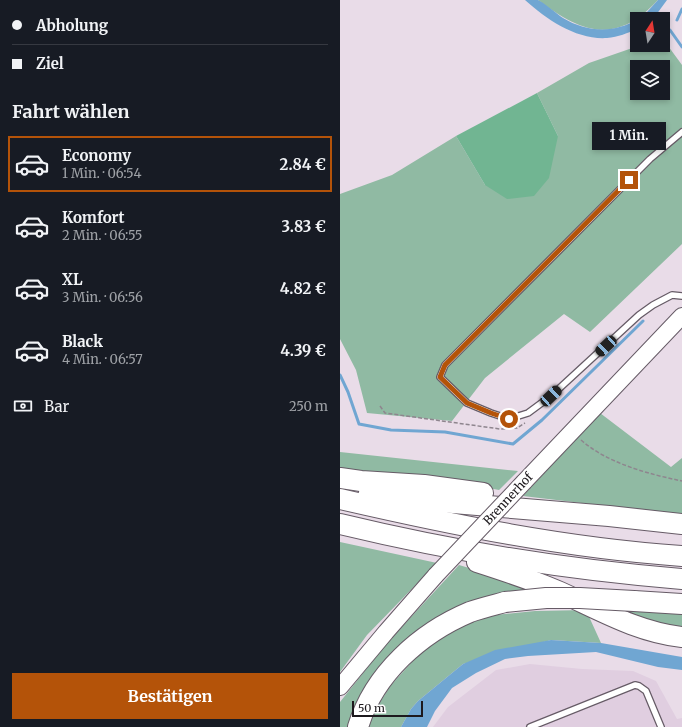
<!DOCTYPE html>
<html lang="de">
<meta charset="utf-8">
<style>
:root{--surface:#171b24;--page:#20242c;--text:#f1f3f6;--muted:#9ea1a6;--line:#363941;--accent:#b45309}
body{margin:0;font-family:Merriweather,serif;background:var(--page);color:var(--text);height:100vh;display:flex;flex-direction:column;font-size:15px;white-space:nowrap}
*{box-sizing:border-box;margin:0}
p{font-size:13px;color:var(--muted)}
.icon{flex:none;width:22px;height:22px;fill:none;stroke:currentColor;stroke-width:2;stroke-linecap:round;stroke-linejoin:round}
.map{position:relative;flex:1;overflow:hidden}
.panel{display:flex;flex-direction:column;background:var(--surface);width:340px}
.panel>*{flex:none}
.banner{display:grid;align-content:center;height:88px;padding:0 12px;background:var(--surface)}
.needle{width:26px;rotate:12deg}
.buttons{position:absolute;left:290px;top:12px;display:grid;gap:8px}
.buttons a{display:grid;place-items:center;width:40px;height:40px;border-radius:0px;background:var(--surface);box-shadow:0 2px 6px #0003;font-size:20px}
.scale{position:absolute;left:12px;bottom:10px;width:71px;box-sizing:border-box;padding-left:4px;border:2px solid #1d191d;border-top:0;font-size:11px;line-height:14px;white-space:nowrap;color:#1d191d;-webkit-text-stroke:3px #fff;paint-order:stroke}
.end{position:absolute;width:18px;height:18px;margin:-9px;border:5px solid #b45309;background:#fff;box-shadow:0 0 0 2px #fff}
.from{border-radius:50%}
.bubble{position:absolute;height:28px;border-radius:0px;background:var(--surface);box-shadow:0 2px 6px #0003;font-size:13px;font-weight:700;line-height:28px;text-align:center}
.car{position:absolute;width:12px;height:24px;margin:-12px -6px;border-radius:5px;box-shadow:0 0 3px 1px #0007;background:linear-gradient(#222 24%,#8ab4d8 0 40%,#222 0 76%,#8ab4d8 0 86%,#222 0)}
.banner b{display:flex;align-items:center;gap:14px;height:38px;font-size:15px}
.banner b+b{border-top:1px solid var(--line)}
.banner i{width:10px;height:10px;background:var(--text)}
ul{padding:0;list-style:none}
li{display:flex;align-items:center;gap:12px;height:56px;margin:0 8px 6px;padding:0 4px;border:2px solid transparent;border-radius:0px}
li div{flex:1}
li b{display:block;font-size:15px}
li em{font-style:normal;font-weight:700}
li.on{border-color:var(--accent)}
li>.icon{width:36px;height:36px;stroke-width:1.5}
h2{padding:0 12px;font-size:18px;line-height:48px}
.pay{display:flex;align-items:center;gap:10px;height:44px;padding:0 12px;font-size:15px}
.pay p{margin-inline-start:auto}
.action{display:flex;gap:8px;margin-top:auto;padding:8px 12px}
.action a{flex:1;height:46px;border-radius:0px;background:var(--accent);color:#fff;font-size:16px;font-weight:700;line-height:46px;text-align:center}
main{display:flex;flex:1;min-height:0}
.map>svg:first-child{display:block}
</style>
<main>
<section class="panel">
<div class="banner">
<b><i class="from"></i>Abholung</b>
<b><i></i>Ziel</b>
</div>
<h2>Fahrt wählen</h2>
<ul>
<li class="on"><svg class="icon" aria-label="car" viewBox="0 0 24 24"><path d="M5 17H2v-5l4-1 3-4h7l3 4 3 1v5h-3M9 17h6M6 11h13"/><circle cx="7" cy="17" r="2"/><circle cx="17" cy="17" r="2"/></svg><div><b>Economy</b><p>1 Min. · 06:54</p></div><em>2.84 €</em></li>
<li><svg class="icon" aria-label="car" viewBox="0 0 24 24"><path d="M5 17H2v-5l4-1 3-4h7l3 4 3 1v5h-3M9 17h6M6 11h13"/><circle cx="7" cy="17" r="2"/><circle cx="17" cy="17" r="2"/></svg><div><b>Komfort</b><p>2 Min. · 06:55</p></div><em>3.83 €</em></li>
<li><svg class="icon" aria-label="car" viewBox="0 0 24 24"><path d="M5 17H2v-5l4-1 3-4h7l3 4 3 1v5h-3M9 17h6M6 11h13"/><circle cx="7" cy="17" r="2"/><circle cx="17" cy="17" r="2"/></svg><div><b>XL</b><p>3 Min. · 06:56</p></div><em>4.82 €</em></li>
<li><svg class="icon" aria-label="car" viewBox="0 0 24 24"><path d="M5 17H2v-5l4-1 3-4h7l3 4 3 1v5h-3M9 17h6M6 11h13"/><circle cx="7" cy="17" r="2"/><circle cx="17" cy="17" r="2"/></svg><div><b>Black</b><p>4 Min. · 06:57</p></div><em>4.39 €</em></li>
</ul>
<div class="pay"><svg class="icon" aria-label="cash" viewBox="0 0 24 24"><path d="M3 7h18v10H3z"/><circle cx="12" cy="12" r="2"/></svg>Bar<p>250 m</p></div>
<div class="action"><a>Bestätigen</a></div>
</section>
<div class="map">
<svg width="342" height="727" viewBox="0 0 342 727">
<rect width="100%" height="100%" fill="#e9dce8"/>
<polygon fill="#e0cee0" points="190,664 242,669 293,671 316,681 337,719 342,718 342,727 93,727 108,707 156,670"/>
<g fill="#90baa3" fill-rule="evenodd">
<path d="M198,0H318C276,45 243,34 198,0Z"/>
<path d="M323,39L342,65V244L250,332L224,314L145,378L112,421L27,413L16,370L0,339V194L52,175L116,136L145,185L218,136L197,93L249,63L301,45H323ZM297,67H323V93H297Z"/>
<polygon points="260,413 331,467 342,458 342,515 183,496"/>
<polygon points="0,452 178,471 159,490 132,485 0,473"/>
<polygon points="0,542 97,563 27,635 0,672"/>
<polygon points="119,565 192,587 197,591 114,609 11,727 0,727 0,702 48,642"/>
<polygon points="246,610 261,643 211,640 123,664 78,701 71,709 61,727 28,727 31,716 51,685 81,652 114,628 154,615 195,611"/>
<polygon points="274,610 342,612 342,630"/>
</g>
<polygon fill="#71b592" points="197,93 218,136 209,178 194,196 167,199 145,185 116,136"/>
<g fill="#70a6d2">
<path d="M185,0C189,0 194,0 198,0C203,2 217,14 223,18C246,32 275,34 297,19V29C288,33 278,37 267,38C237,40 207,20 185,0Z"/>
<polygon points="318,0 327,0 316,15 310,19 297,19 307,12"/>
<polygon points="211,640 261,643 342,657 342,670 318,667 256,652 188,656 165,659 136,673 112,688 95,711 87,727 61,727 71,709 78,701 123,664 155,650"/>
</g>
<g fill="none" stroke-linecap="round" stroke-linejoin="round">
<g stroke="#70a6d2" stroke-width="3">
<polyline points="337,20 342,9"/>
<polyline points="330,30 342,47"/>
<polyline points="0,375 8,392 19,424 51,430 105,432 173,444 202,420 303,321"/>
</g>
<g stroke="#665b66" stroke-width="8">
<g id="lane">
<polyline points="342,132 310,159 105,365 100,377 127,403 151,413 169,419 188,413 211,396 299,315 313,305 332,295 342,296"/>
<polyline points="190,727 295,685 299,686 306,691 321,727"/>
</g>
</g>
<g stroke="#665b66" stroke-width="18">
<g id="secondary">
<polyline points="184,482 342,316"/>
<polyline points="0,687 46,632 96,575"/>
</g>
</g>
<g stroke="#665b66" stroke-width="22">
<g id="highway">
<polyline points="0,478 21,481 84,485 143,493"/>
<polyline points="28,496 269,516 342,524"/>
<path d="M0,499C113,525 226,548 342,556"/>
<path d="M0,524C112,551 227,570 342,579"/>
<path d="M137,562C165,571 193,580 220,592C260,610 297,632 342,637"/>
<polyline points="294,601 342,604"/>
<path d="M18,727C34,674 80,633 130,612C141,608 154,605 165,602"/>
</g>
</g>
<g stroke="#8e858e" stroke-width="1.5" stroke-dasharray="4 2" stroke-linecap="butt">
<polyline points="40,406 45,413 160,429 177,428 185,423"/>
<path d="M241,440C267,463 308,474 342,481"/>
</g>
<use href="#lane" stroke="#fff" stroke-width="5.5"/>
<use href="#secondary" stroke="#fff" stroke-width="16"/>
<use href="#highway" stroke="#fff" stroke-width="20"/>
<g stroke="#665b66" stroke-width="18" stroke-linecap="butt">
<polyline id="secondary-bridge" points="96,575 184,482"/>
</g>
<g stroke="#665b66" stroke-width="22" stroke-linecap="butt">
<polyline id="highway-bridge" points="165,602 206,598 240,598 294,601"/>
</g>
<use href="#secondary-bridge" stroke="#fff" stroke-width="16"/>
<use href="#highway-bridge" stroke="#fff" stroke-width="20"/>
</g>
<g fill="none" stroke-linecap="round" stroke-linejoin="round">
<polyline stroke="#b45309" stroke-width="5" points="169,419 151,413 127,403 100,377 105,365 289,180"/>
</g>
<g text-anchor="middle" stroke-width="4" stroke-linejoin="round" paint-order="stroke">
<g font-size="12" fill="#1d191d" stroke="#fff">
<text transform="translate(168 499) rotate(-47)" y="4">Brennerhof</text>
</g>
</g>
</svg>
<div class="buttons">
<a><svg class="needle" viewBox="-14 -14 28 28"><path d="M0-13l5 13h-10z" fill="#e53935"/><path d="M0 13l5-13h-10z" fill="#9ea1a6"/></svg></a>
<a><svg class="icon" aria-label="layers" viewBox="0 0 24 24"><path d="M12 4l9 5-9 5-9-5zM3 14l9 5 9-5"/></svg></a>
</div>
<div class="scale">50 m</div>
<i class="end from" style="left:169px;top:419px"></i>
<i class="end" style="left:289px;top:180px"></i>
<div class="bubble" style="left:252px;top:122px;width:74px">1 Min.</div>
<i class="car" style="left:266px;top:346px;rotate:227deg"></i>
<i class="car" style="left:211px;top:396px;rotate:47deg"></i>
</div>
</main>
